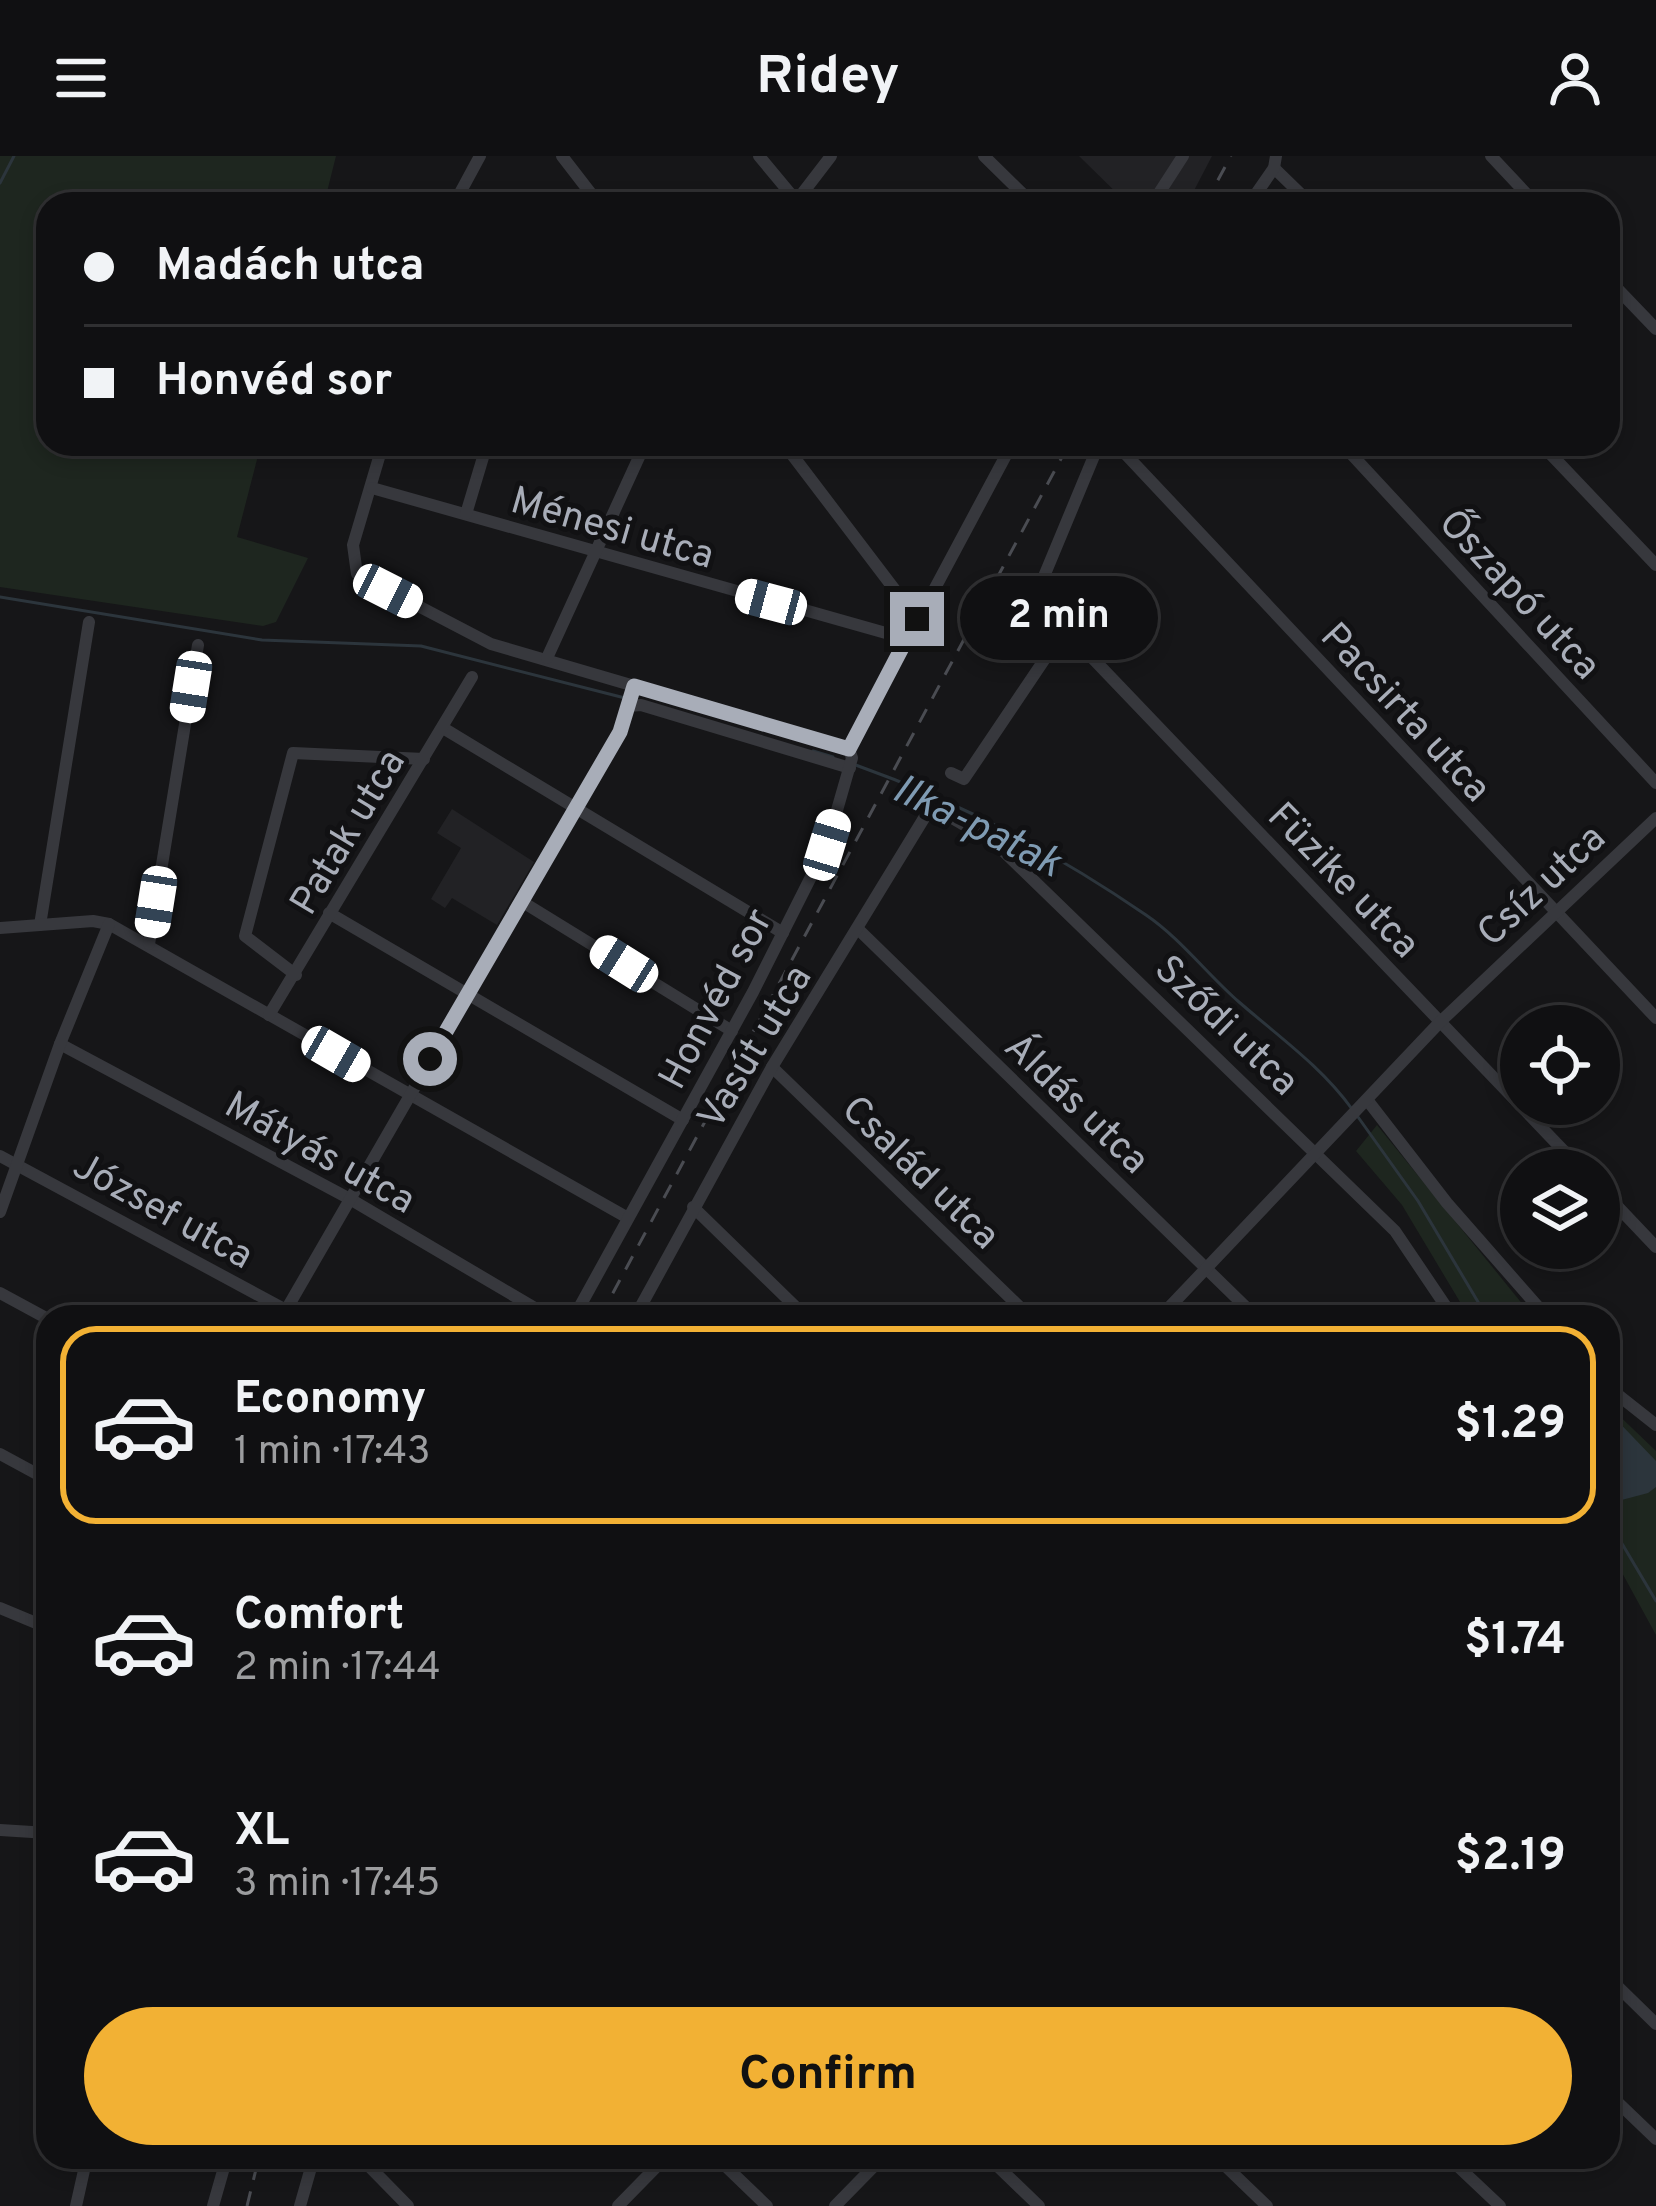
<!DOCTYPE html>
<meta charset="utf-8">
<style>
:root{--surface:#101012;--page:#1e1e20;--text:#f1f3f6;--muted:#9c9d9f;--line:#303032;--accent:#f2b134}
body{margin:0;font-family:Overpass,sans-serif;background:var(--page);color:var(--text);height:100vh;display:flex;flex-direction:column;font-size:45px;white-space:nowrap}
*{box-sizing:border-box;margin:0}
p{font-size:39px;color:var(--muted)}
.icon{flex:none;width:66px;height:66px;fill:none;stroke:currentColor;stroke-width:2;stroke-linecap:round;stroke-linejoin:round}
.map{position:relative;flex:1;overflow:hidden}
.panel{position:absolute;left:36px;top:1149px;width:1584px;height:864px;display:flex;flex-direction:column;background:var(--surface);border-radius:36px;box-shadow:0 6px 18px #0003,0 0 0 3px var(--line)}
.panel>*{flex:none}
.hud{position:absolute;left:36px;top:36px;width:1584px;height:264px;border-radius:36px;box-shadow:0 6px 18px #0003,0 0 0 3px var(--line);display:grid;align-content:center;height:264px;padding:0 48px;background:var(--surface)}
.fabs{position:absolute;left:1500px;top:849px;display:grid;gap:24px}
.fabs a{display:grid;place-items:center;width:120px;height:120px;border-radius:50%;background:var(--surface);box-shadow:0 6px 18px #0003,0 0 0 3px var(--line);font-size:60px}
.end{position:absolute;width:54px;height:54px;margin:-27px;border:15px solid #a8adb8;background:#111;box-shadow:0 0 0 6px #111}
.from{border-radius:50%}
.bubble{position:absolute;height:84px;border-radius:42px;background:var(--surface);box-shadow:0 6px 18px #0003,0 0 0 3px var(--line);font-size:39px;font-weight:700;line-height:84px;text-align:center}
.car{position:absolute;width:36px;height:72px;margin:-36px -18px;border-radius:15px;box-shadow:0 0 9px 3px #0007;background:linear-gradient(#fff 24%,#345 0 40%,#fff 0 76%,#345 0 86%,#fff 0)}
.hud b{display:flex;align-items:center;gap:42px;height:114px;font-size:45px}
.hud b+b{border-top:3px solid var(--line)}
.hud i{width:30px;height:30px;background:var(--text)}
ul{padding:21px 0 0;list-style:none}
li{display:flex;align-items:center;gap:36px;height:198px;margin:0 24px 18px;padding:0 24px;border:6px solid transparent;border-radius:36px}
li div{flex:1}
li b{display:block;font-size:45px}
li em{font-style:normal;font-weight:700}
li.on{border-color:var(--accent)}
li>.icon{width:108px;height:108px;stroke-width:1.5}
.cta{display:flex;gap:24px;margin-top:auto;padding:24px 48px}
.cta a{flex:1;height:138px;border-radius:72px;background:var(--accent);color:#111;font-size:48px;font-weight:700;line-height:138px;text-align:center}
header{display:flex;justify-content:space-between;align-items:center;height:156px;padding:0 48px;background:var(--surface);font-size:54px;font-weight:700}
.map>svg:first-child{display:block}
</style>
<header><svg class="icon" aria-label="menu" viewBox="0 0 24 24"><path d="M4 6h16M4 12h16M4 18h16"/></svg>Ridey<svg class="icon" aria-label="person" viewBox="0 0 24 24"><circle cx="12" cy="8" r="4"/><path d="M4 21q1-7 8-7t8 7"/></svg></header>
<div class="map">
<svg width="1656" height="2050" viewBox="0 0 1656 2050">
<rect width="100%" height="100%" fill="#161618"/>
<g fill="#222225">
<polygon points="1079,0 1212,0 1187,48 1128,48"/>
<polygon points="452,653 534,706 497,769 452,742 445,752 431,743 461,692 437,677"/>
</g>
<g fill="#1e261f">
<polygon points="0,0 336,0 324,48 48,48 48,288 261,288 237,381 308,402 276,466 263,470 0,431"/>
<polygon points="1377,969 1533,1161 1469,1161 1402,1049 1356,995"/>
<polygon points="1608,1249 1656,1295 1656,1479 1608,1391"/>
</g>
<polygon fill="#2c353c" points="1608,1255 1656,1305 1656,1331 1648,1337 1614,1346 1608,1358"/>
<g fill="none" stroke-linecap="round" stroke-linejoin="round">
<g stroke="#2c353c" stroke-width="3">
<polyline points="0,27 14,0"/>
<polyline points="0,441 262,484 421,490 625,542"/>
<polyline points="813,595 833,601"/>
<path d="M853,608C955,644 1056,697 1146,759C1180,782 1208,819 1239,846C1278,880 1322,911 1352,953"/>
<polyline points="1358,961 1418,1045 1487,1161"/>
<polyline points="1608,1364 1656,1445"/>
</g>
<g stroke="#37383d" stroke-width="12">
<polyline points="562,0 599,48"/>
<polyline points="759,0 799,48"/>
<polyline points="984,0 1033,48"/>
<polyline points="1491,0 1536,48"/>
<polyline points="1274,12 1311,48"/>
<polyline points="795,47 831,0"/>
<polyline points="454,48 480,0"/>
<polyline points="1152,48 1183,0"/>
<polyline points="1249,48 1274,12 1276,0"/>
<polyline points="1608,123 1656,173"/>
<polyline points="383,288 353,389 357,418 491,488 849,593"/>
<polyline points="784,288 917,463"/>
<polyline points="1099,288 1035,442 1582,1014"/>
<polyline points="1116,288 1656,862"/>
<polyline points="1342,288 1656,627"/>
<polyline points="1541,288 1656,409"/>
<polyline points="372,332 907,483"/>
<polyline points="466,358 487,288"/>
<polyline points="547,502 645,288"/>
<polyline points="629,550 641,549 850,612"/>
<polyline points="443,572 783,777"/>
<polyline points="951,617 964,623 1065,473"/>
<polyline points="521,745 732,875"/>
<polyline points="329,757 683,964"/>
<polyline points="40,769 89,466"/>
<polyline points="0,772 93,765 109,768 628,1062"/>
<polyline points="859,774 1256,1161"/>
<polyline points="149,788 198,489"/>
<polyline points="296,819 245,780 293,597 424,603"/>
<polyline points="269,859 472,521"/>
<polyline points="60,888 350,1043 550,1161"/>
<polyline points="772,911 1030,1161"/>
<polyline points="1368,945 1447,1047 1547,1161"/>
<polyline points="0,1000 299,1161"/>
<polyline points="1599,1031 1656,1091"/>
<polyline points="693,1051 806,1161"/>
<polyline points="0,1056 60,888 109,768"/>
<polyline points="0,1137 48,1163"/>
<polyline points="282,1161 620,576 634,530"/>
<polyline points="574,1161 753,836 827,689 852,602 849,593 1012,288"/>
<polyline points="635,1161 772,911 929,654 942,656 995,687 1395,1075 1453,1161"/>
<polyline points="1160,1161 1440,866 1656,662"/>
<polyline points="1608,1231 1656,1269"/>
<polyline points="0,1298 48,1324"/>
<polyline points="0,1452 48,1472"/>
<polyline points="0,1674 48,1677"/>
<polyline points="1608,1821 1656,1868"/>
<polyline points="1608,1937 1656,1983"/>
<polyline points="360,2001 408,2050"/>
<polyline points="716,2001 767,2050"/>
<polyline points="988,2001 1039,2050"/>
<polyline points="1216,2001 1267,2050"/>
<polyline points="1448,2001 1500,2050"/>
<polyline points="76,2050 87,2001"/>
<polyline points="213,2050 227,2001"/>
<polyline points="300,2050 314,2001"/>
<polyline points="618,2050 666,2001"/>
<polyline points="835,2050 883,2001"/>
</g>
<g stroke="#4a4c52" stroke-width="3" stroke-dasharray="15 12" stroke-linecap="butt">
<polyline points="1205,48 1231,0"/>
<polyline points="600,1161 1069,288"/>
<polyline points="247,2050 259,2001"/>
</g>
</g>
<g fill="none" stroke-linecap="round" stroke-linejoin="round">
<polyline stroke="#a8adb8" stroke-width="15" points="430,903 620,576 634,530 849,593 917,463"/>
</g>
<g text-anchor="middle" stroke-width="10" stroke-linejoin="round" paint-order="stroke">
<g font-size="39" fill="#a8adb8" stroke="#111113">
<text transform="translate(613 370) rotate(16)" y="14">Ménesi utca</text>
<text transform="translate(1521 437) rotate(47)" y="14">Őszapó utca</text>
<text transform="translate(1407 555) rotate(47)" y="14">Pacsirta utca</text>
<text transform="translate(346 675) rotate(-59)" y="14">Patak utca</text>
<text transform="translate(1345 723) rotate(46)" y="14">Füzike utca</text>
<text transform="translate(1540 728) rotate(-43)" y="14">Csíz utca</text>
<text transform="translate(714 842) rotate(-62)" y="14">Honvéd sor</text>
<text transform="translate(1228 868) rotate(44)" y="14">Sződi utca</text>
<text transform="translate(753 890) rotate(-59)" y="14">Vasút utca</text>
<text transform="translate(1078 946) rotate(44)" y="14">Áldás utca</text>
<text transform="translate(321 995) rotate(29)" y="14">Mátyás utca</text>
<text transform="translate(922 1015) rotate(44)" y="14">Család utca</text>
<text transform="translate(164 1053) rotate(29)" y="14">József utca</text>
</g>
<g font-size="42" font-style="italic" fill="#7f9bb3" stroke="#111113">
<text transform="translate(978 668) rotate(26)" y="15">Ilka-patak</text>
</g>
</g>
</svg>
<div class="fabs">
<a><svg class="icon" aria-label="locate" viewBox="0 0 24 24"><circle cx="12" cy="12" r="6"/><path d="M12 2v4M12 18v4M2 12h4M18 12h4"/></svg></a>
<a><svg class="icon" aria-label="layers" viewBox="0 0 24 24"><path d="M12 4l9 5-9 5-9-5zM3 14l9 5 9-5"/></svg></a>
</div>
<i class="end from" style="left:430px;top:903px"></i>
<i class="end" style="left:917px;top:463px"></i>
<div class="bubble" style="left:960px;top:420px;width:198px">2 min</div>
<i class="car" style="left:388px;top:435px;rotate:117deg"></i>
<i class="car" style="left:771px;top:446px;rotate:285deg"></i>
<i class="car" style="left:191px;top:531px;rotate:189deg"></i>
<i class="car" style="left:827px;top:689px;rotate:17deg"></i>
<i class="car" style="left:156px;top:746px;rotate:189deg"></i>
<i class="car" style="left:624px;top:808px;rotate:302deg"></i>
<i class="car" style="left:336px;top:898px;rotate:120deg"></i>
<div class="hud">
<b><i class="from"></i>Madách utca</b>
<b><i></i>Honvéd sor</b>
</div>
<section class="panel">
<ul>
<li class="on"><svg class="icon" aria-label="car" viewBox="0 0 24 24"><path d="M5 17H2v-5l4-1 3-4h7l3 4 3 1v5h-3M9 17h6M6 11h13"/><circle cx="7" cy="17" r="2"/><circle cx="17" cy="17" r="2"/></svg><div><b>Economy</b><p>1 min · 17:43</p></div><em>$1.29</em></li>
<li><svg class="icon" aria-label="car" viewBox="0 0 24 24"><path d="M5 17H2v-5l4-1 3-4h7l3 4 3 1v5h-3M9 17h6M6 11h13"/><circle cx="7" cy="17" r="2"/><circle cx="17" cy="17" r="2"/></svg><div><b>Comfort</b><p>2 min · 17:44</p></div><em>$1.74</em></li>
<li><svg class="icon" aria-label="car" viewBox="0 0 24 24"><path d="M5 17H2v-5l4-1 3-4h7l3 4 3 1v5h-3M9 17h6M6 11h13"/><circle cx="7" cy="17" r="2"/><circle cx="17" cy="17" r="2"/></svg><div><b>XL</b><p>3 min · 17:45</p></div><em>$2.19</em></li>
</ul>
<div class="cta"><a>Confirm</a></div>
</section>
</div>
